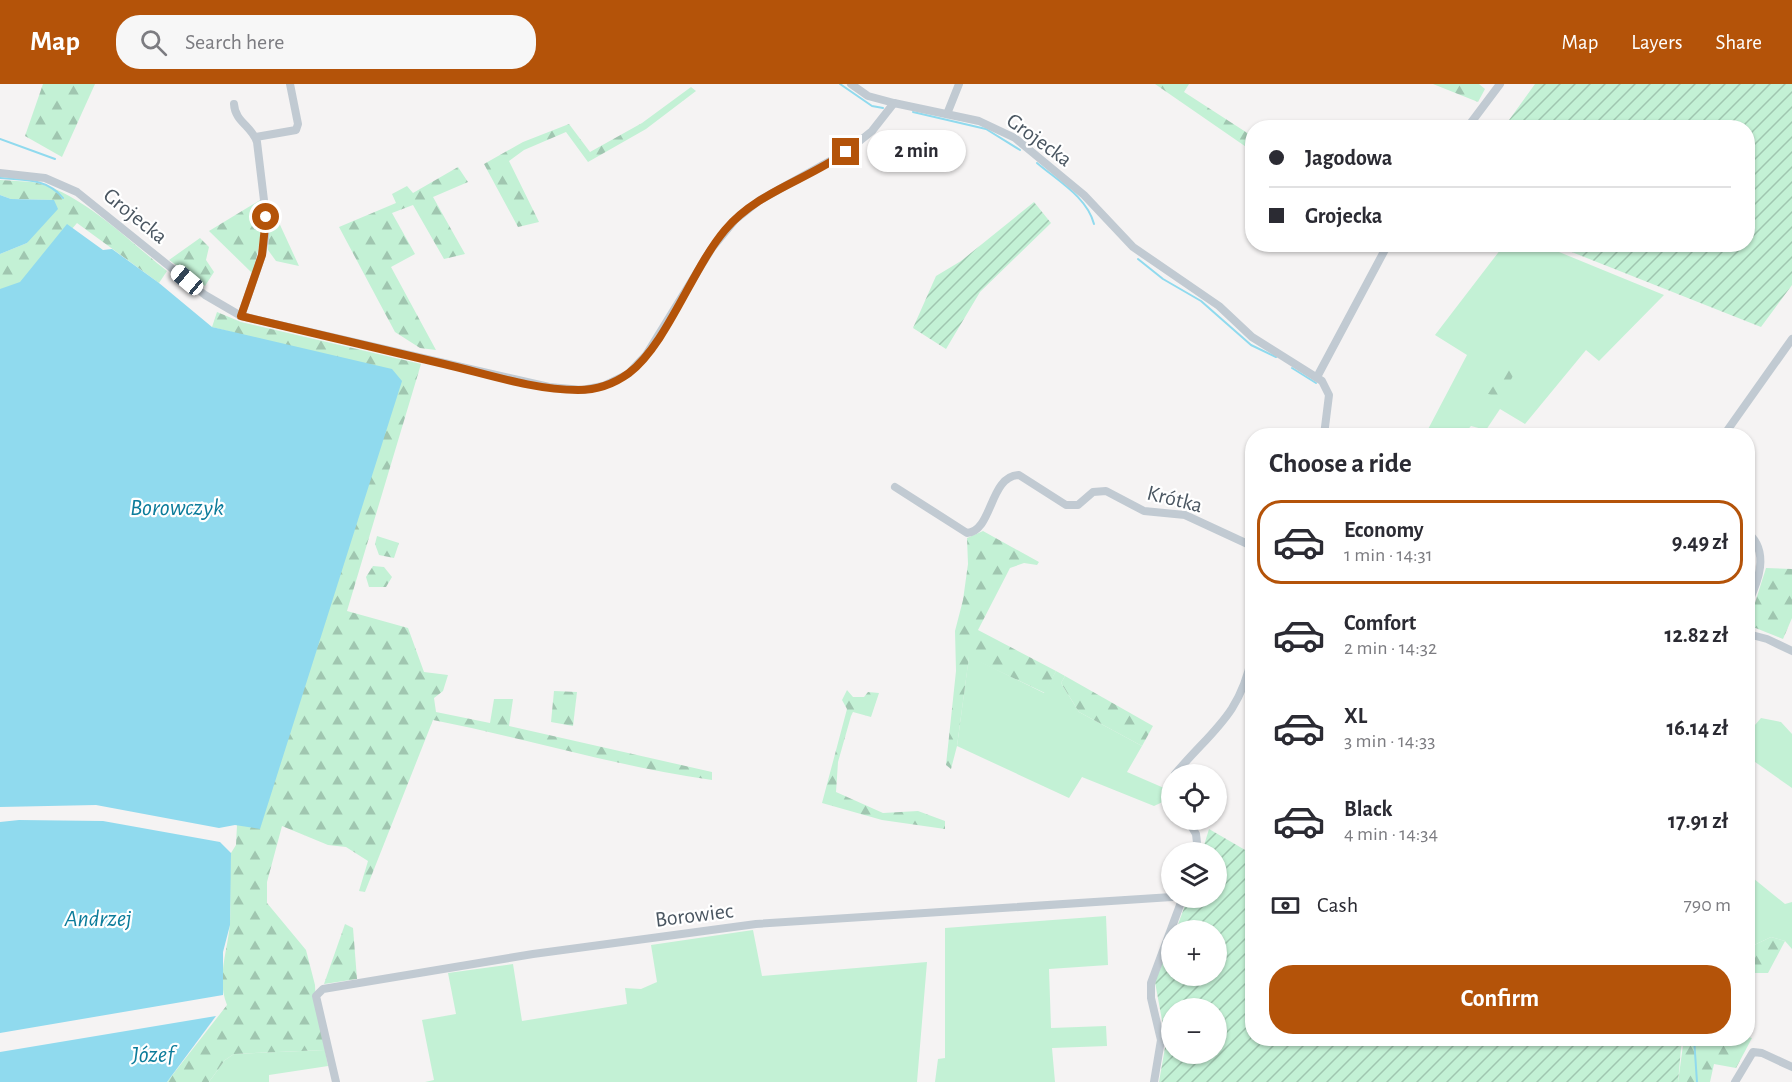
<!DOCTYPE html>
<meta charset="utf-8">
<style>
:root{--surface:#fff;--page:#f7f7f7;--text:#2b2b33;--muted:#7c7c81;--line:#e1e1e2;--accent:#b45309}
body{margin:0;font-family:"Alegreya Sans",sans-serif;background:var(--page);color:var(--text);height:100vh;display:flex;flex-direction:column;font-size:22px;white-space:nowrap}
*{box-sizing:border-box;margin:0}
p{font-size:20px;color:var(--muted)}
.icon{flex:none;width:33px;height:33px;fill:none;stroke:currentColor;stroke-width:2;stroke-linecap:round;stroke-linejoin:round}
.map{position:relative;flex:1;overflow:hidden}
.side{position:absolute;left:1245px;top:344px;width:510px;height:618px;display:flex;flex-direction:column;background:var(--surface);border-radius:24px;box-shadow:0 2px 4px #0004}
.side>*{flex:none}
.hud{position:absolute;left:1245px;top:36px;width:510px;height:132px;border-radius:24px;box-shadow:0 2px 4px #0004;display:grid;align-content:center;height:132px;padding:0 24px;background:var(--surface)}
.buttons{position:absolute;left:1161px;top:680px;display:grid;gap:12px}
.buttons a{display:grid;place-items:center;width:66px;height:66px;border-radius:50%;background:var(--surface);box-shadow:0 2px 4px #0004;font-size:30px}
.end{position:absolute;width:27px;height:27px;margin:-14px;border:8px solid #b45309;background:#fff;box-shadow:0 0 0 3px #fff}
.from{border-radius:50%}
.bubble{position:absolute;height:42px;border-radius:21px;background:var(--surface);box-shadow:0 2px 4px #0004;font-size:20px;font-weight:700;line-height:42px;text-align:center}
.car{position:absolute;width:18px;height:36px;margin:-18px -9px;border-radius:8px;box-shadow:0 0 4px 2px #0007;background:linear-gradient(#fff 24%,#345 0 40%,#fff 0 76%,#345 0 86%,#fff 0)}
.hud b{display:flex;align-items:center;gap:21px;height:57px;font-size:22px}
.hud b+b{border-top:2px solid var(--line)}
.hud i{width:15px;height:15px;background:var(--text)}
ul{padding:0;list-style:none}
li{display:flex;align-items:center;gap:18px;height:84px;margin:0 12px 9px;padding:0 12px;border:3px solid transparent;border-radius:24px}
li div{flex:1}
li b{display:block;font-size:22px}
li em{font-style:normal;font-weight:700}
li.current{border-color:var(--accent)}
li>.icon{width:54px;height:54px;stroke-width:1.5}
h2{padding:0 24px;font-size:27px;line-height:72px}
.pay{display:flex;align-items:center;gap:15px;height:66px;padding:0 24px;font-size:22px}
.pay p{margin-inline-start:auto}
.button{display:flex;gap:12px;margin-top:auto;padding:12px 24px}
.button a{flex:1;height:69px;border-radius:24px;background:var(--accent);color:#fff;font-size:24px;font-weight:700;line-height:69px;text-align:center}
header{display:flex;align-items:center;gap:36px;box-sizing:border-box;height:84px;padding:0 30px;background:var(--accent);color:#fff}
header strong{font-size:28px}
nav{display:flex;gap:33px;margin-inline-start:auto;font-size:21px}
.search{width:420px;height:54px;background:var(--page);display:flex;align-items:center;gap:15px;box-sizing:border-box;padding:0 21px;border-radius:24px;color:var(--muted);font-size:22px}
.map>svg:first-child{display:block}
</style>
<header>
<strong>Map</strong>
<div class="search"><svg class="icon" aria-label="search" viewBox="0 0 24 24"><circle cx="10" cy="10" r="6"/><path d="M15 15l6 6"/></svg>Search here</div>
<nav><a>Map</a><a>Layers</a><a>Share</a></nav>
</header>
<div class="map">
<svg width="1792" height="998" viewBox="0 0 1792 998">
<defs>
<pattern id="forest-firs" width="22" height="20" patternUnits="userSpaceOnUse" patternTransform="scale(1.5)"><rect width="22" height="20" fill="#c3f1d5"/><path d="M5 1l3.5 6h-7zM16 11l3.5 6h-7z" fill="#a0c6b0"/></pattern>
<pattern id="garden-furrows" width="10" height="10" patternUnits="userSpaceOnUse" patternTransform="scale(1.5)"><rect width="10" height="10" fill="#c3f1d5"/><path d="M-1 1l2-2M0 10L10 0M9 11l2-2" fill="none" stroke="#a0c6b0"/></pattern>
</defs>
<rect width="100%" height="100%" fill="#f5f3f3"/>
<polygon fill="#e6e4e5" points="1748,459 1756,483 1748,508"/>
<g fill="#c3f1d5">
<polygon points="1504,161 1542,161 1664,211 1599,277 1586,266 1525,340 1500,325 1486,346 1471,342 1463,351 1425,351 1467,271 1435,251"/>
<polygon points="969,572 1044,609 1056,587 1065,592 1061,599 1079,628 1142,662 1127,688 1164,704 1164,710 1169,715 1154,722 1082,693 1069,714 957,662"/>
<polygon points="1761,634 1781,638 1792,650 1792,704 1748,673 1748,649"/>
<polygon points="1748,790 1785,820 1792,818 1792,865 1785,857 1771,853 1748,864"/>
<polygon points="1106,832 1108,881 1049,885 1051,944 1106,942 1107,962 1052,964 1055,998 935,998 938,975 945,974 945,844"/>
<polygon points="753,846 762,892 927,878 917,998 425,998 434,996 422,936 456,930 448,889 513,880 522,937 627,920 625,904 641,905 657,898 651,861"/>
<polygon points="325,966 328,982 269,991 269,998 209,998 225,976 234,970"/>
</g>
<g fill="url(#forest-firs)">
<polygon points="43,0 95,0 62,73 25,52"/>
<polygon points="1155,0 1189,0 1184,8 1252,52 1252,67"/>
<polygon points="1433,0 1479,0 1485,5 1478,18"/>
<polygon points="691,3 696,7 646,45 588,78 566,48 524,66 509,77 539,138 518,143 484,80 523,58 569,40 590,68 642,39"/>
<polygon points="458,83 468,98 433,113 465,170 444,175 413,121 392,129 415,170 391,183 436,266 420,264 395,248 339,143 396,119 392,110 407,102 413,109"/>
<path d="M0,96C11,97 22,97 32,98C79,106 130,158 167,187L159,199L77,139L24,201L0,206V170L27,159L54,116L11,115L0,111Z"/>
<path d="M260,116C263,142 260,164 252,189L209,147Z"/>
<polygon points="270,130 275,130 299,182 276,177 268,166"/>
<polygon points="200,154 209,163 206,176 214,188 205,202 169,176"/>
<path d="M217,228L241,238L421,280L347,527L408,544L424,588L448,591L443,607L434,614L436,628L490,639L494,615H513L509,642L712,688V696C618,683 526,654 433,636L365,808L359,807L368,777L346,763L328,761L282,742L267,798V819L306,866L315,901L316,922L325,966L234,970L225,976L209,998H167L227,921C216,894 228,866 230,839C231,815 229,792 231,769L236,761L262,256L212,243Z"/>
<polygon points="1512,274 1520,279 1501,314 1488,310"/>
<polygon points="983,447 1039,478 1037,481 1024,479 1010,484 978,546 1056,587 1045,609 969,573 957,662 951,685 946,681 956,587 955,547 963,516 968,480 967,454"/>
<polygon points="377,452 399,459 394,474 379,471 375,460"/>
<polygon points="373,482 384,483 392,493 386,503 369,503 366,493"/>
<polygon points="1766,484 1792,485 1792,534 1783,555 1748,541"/>
<polygon points="1065,592 1153,642 1142,662 1079,628 1061,599"/>
<polygon points="847,606 853,613 864,613 868,608 879,609 871,633 853,628 851,632 838,678 836,708 883,729 918,727 945,737 945,745 882,736 822,719 847,625 842,616"/>
<polygon points="554,607 577,608 573,642 551,638"/>
<polygon points="345,840 353,844 357,895 324,900"/>
<polygon points="1771,853 1785,857 1768,889 1748,889 1748,864"/>
<polygon points="1748,953 1752,954 1736,984 1714,980 1710,998 1678,998 1684,954"/>
</g>
<g fill="url(#garden-furrows)" fill-rule="evenodd">
<polygon points="1535,0 1792,0 1792,201 1761,243 1554,161 1748,160 1748,44 1504,43"/>
<polygon points="1034,118 1051,139 980,208 946,265 913,244 936,192 961,177"/>
<path d="M1209,745L1252,770V954H1682L1678,998H1159L1166,958L1155,898L1171,857L1172,891H1216V846H1176L1188,813H1216V768H1202ZM1172,924H1216V969H1172Z"/>
</g>
<g fill="#90daee">
<polygon points="0,111 11,115 54,116 58,125 27,159 0,170"/>
<polygon points="67,140 103,166 112,165 159,199 212,243 392,285 402,297 260,745 235,741 219,744 96,721 0,723 0,205 20,198"/>
<polygon points="19,736 103,737 220,758 231,769 230,841 223,868 223,911 0,949 0,738"/>
<polygon points="216,932 167,998 0,998 0,968"/>
</g>
<g fill="none" stroke-linecap="round" stroke-linejoin="round">
<g stroke="#90daee" stroke-width="2">
<polyline points="840,0 872,22 883,24"/>
<polyline points="913,28 986,45 1020,66"/>
<polyline points="0,55 55,75"/>
<path d="M1037,79C1058,97 1087,113 1094,140"/>
<path d="M0,94C24,96 47,94 63,114"/>
<polyline points="1138,175 1163,195 1201,217 1251,261 1276,273"/>
<polyline points="1292,284 1316,299"/>
<polyline points="1694,954 1697,998"/>
</g>
<g stroke="#c1cad2" stroke-width="8">
<polyline points="851,0 868,12 894,19"/>
<path d="M234,20C235,38 252,42 257,58L266,133L265,154L262,171L241,232"/>
<polyline points="947,30 959,0"/>
<polyline points="1467,44 1500,0"/>
<polyline points="256,53 296,46 298,40 290,0"/>
<polyline points="0,89 45,94 77,108 205,211 241,232 549,303 582,306 603,302 628,290 646,271 712,164 735,136 760,116 846,68 872,47 894,19 979,37 1015,54 1084,111 1133,163 1219,222 1252,253 1322,297 1329,311 1324,351"/>
<polyline points="1317,293 1388,160"/>
<polyline points="1724,351 1792,255"/>
<path d="M895,403L967,449C993,447 989,392 1019,391L1066,421H1078L1093,408L1106,407L1144,427L1185,431L1252,462"/>
<path d="M1748,449C1770,468 1758,498 1748,519"/>
<polyline points="1748,550 1767,555 1792,567"/>
<path d="M1175,690C1212,646 1240,632 1252,572"/>
<polyline points="1172,700 1172,708"/>
<polyline points="1187,735 1196,750 1198,768"/>
<polyline points="336,998 316,912 323,905 533,870 756,840 1172,813"/>
<polyline points="1154,998 1161,956 1151,914 1151,899 1183,813"/>
<polyline points="1735,998 1753,968 1762,969 1792,983"/>
</g>
</g>
<g fill="none" stroke-linecap="round" stroke-linejoin="round">
<path stroke="#b45309" stroke-width="8" d="M266,133L262,171L241,232C309,248 377,264 444,280C487,290 534,306 578,306C597,306 614,300 629,289C667,260 692,185 725,146C757,108 807,96 846,68"/>
</g>
<g text-anchor="middle" stroke-width="4.5" stroke-linejoin="round" paint-order="stroke">
<g font-size="22" fill="#4a5661" stroke="#fff">
<text transform="translate(1040 55) rotate(36)" y="8">Grojecka</text>
<text transform="translate(136 131) rotate(39)" y="8">Grojecka</text>
<text transform="translate(1175 414) rotate(14)" y="8">Krótka</text>
<text transform="translate(694 830) rotate(-7)" y="8">Borowiec</text>
</g>
<g font-size="24" font-style="italic" fill="#0c7c9b" stroke="#fff">
<text x="177" y="431">Borowczyk</text>
<text x="98" y="842">Andrzej</text>
<text x="153" y="978">Józef</text>
</g>
</g>
</svg>
<div class="buttons">
<a><svg class="icon" aria-label="locate" viewBox="0 0 24 24"><circle cx="12" cy="12" r="6"/><path d="M12 2v4M12 18v4M2 12h4M18 12h4"/></svg></a>
<a><svg class="icon" aria-label="layers" viewBox="0 0 24 24"><path d="M12 4l9 5-9 5-9-5zM3 14l9 5 9-5"/></svg></a>
<a>+</a>
<a>−</a>
</div>
<i class="end from" style="left:266px;top:133px"></i>
<i class="end" style="left:846px;top:68px"></i>
<div class="bubble" style="left:867px;top:46px;width:99px">2 min</div>
<i class="car" style="left:187px;top:196px;rotate:310deg"></i>
<div class="hud">
<b><i class="from"></i>Jagodowa</b>
<b><i></i>Grojecka</b>
</div>
<section class="side">
<h2>Choose a ride</h2>
<ul>
<li class="current"><svg class="icon" aria-label="car" viewBox="0 0 24 24"><path d="M5 17H2v-5l4-1 3-4h7l3 4 3 1v5h-3M9 17h6M6 11h13"/><circle cx="7" cy="17" r="2"/><circle cx="17" cy="17" r="2"/></svg><div><b>Economy</b><p>1 min · 14:31</p></div><em>9.49 zł</em></li>
<li><svg class="icon" aria-label="car" viewBox="0 0 24 24"><path d="M5 17H2v-5l4-1 3-4h7l3 4 3 1v5h-3M9 17h6M6 11h13"/><circle cx="7" cy="17" r="2"/><circle cx="17" cy="17" r="2"/></svg><div><b>Comfort</b><p>2 min · 14:32</p></div><em>12.82 zł</em></li>
<li><svg class="icon" aria-label="car" viewBox="0 0 24 24"><path d="M5 17H2v-5l4-1 3-4h7l3 4 3 1v5h-3M9 17h6M6 11h13"/><circle cx="7" cy="17" r="2"/><circle cx="17" cy="17" r="2"/></svg><div><b>XL</b><p>3 min · 14:33</p></div><em>16.14 zł</em></li>
<li><svg class="icon" aria-label="car" viewBox="0 0 24 24"><path d="M5 17H2v-5l4-1 3-4h7l3 4 3 1v5h-3M9 17h6M6 11h13"/><circle cx="7" cy="17" r="2"/><circle cx="17" cy="17" r="2"/></svg><div><b>Black</b><p>4 min · 14:34</p></div><em>17.91 zł</em></li>
</ul>
<div class="pay"><svg class="icon" aria-label="cash" viewBox="0 0 24 24"><path d="M3 7h18v10H3z"/><circle cx="12" cy="12" r="2"/></svg>Cash<p>790 m</p></div>
<div class="button"><a>Confirm</a></div>
</section>
</div>
